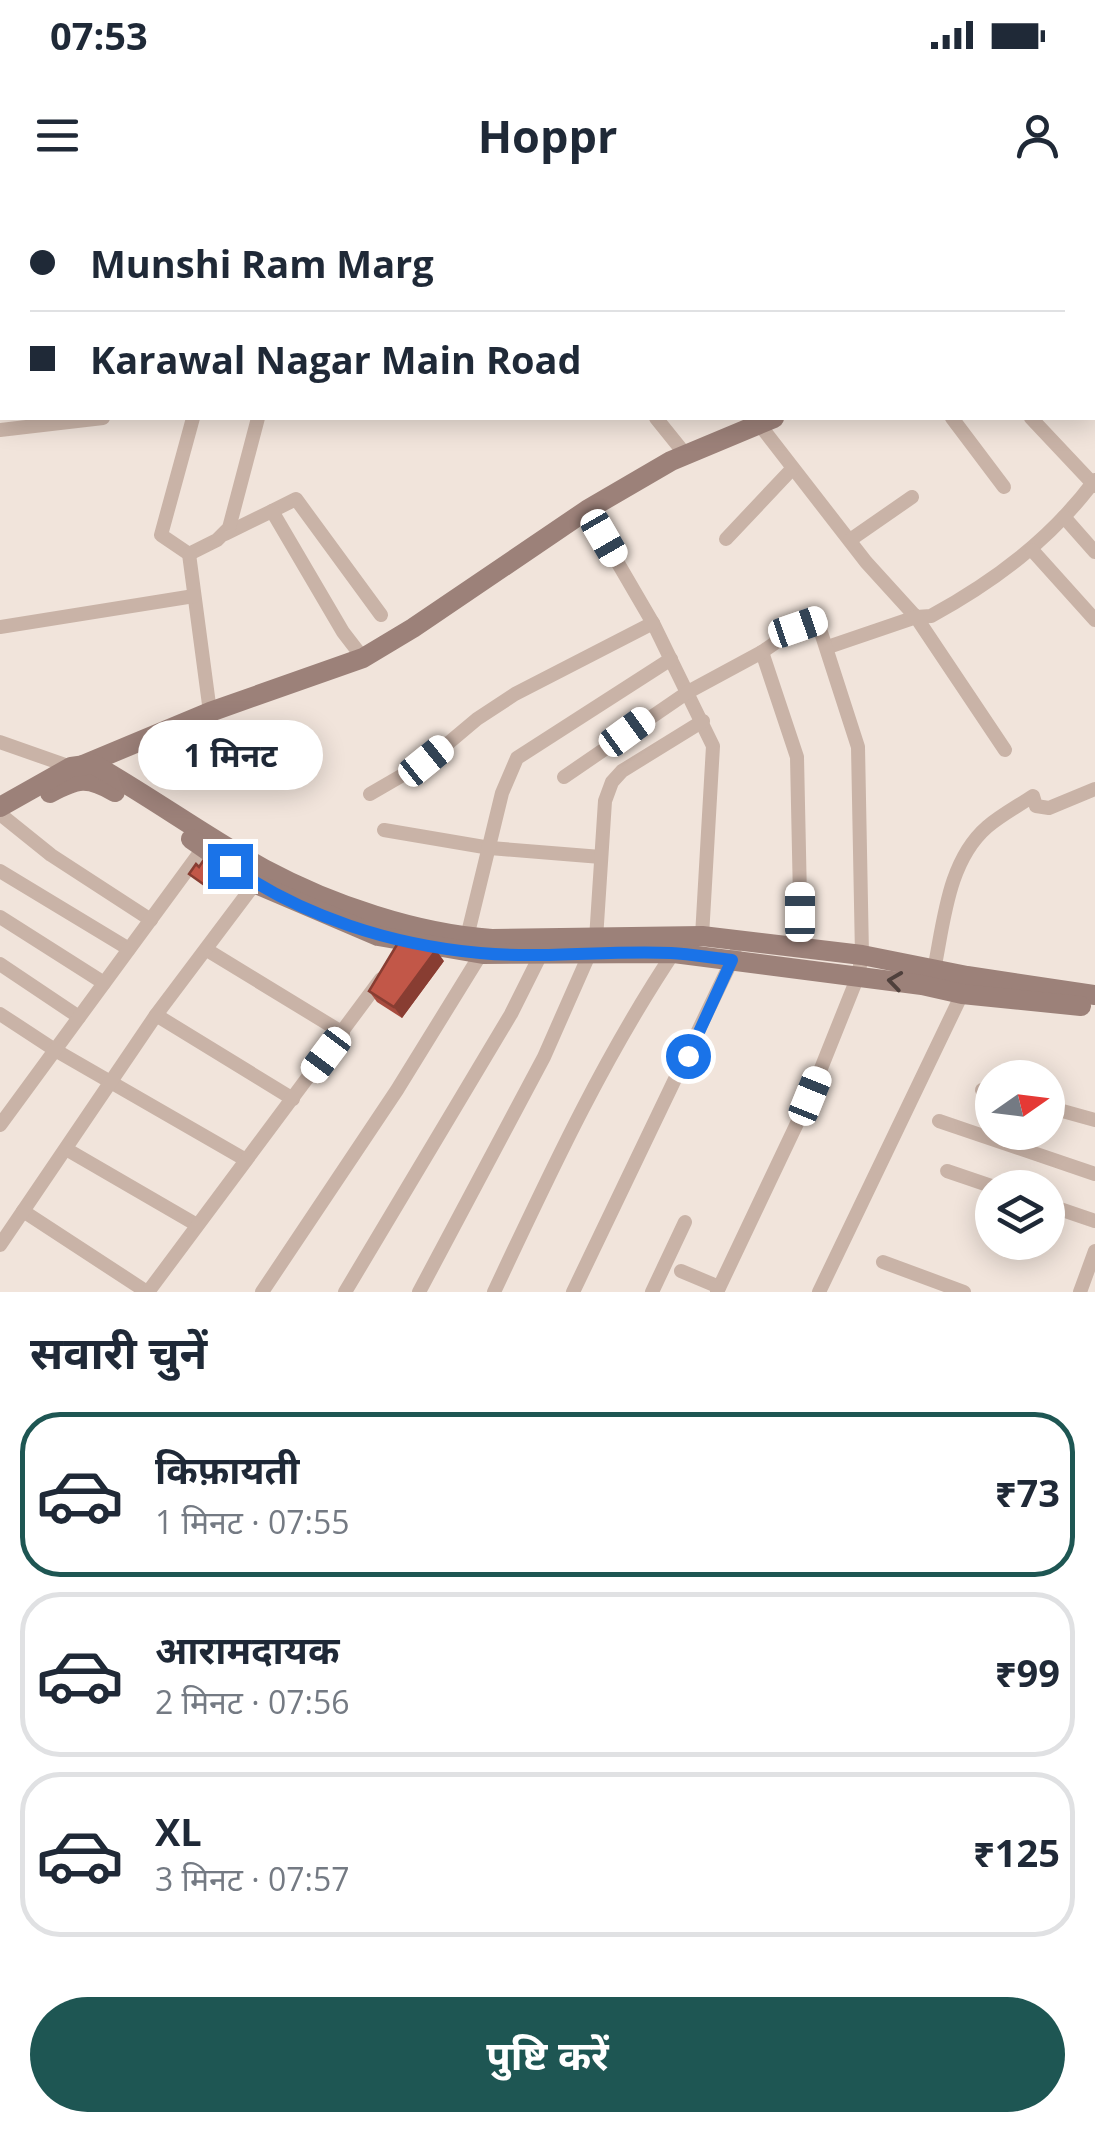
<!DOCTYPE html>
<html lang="hi">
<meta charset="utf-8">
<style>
:root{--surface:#fff;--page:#f2f2f3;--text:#1f2937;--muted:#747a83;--line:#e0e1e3;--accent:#1e5653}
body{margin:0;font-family:"Open Sans","Noto Sans Devanagari",sans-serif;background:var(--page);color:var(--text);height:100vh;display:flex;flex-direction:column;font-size:38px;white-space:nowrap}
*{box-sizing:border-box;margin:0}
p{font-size:32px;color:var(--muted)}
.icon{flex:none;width:55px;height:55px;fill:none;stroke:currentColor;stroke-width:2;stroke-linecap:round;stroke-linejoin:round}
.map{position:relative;height:1092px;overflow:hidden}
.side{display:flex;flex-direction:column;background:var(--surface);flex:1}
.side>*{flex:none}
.guide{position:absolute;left:0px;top:0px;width:1095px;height:220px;box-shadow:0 5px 25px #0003;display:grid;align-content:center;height:220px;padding:0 30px;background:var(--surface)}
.needle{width:65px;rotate:76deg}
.fabs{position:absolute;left:975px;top:860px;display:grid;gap:20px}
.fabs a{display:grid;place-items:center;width:90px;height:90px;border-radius:50%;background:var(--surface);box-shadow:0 5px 25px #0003;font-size:50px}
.end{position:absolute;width:45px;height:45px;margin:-22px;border:12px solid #1a73e8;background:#fff;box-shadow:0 0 0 5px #fff}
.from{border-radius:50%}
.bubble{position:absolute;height:70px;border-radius:35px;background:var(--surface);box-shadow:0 5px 25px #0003;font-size:32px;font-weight:700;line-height:70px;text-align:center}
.car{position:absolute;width:30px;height:60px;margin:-30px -15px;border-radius:12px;box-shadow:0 0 8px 2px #0007;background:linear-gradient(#fff 24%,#345 0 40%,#fff 0 76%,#345 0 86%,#fff 0)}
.guide b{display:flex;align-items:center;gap:35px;height:95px;font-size:38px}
.guide b+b{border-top:2px solid var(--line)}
.guide i{width:25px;height:25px;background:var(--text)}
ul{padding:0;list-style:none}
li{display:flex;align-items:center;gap:30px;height:165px;margin:0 20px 15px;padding:0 10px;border:5px solid var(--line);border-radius:40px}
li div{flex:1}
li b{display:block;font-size:38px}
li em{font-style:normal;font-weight:700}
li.active{border-color:var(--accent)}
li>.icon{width:90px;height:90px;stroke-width:1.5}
h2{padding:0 30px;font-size:45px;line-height:120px}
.primary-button{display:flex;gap:20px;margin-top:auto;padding:20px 30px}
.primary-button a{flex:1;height:115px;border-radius:60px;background:var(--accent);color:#fff;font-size:40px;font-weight:700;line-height:115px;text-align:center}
.status{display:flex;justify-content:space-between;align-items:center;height:70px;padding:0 50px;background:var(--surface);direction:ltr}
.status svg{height:28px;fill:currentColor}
header{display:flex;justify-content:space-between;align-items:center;height:130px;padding:0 30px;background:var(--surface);font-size:45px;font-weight:700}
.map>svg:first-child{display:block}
</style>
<div class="status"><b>07:53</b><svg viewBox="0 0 49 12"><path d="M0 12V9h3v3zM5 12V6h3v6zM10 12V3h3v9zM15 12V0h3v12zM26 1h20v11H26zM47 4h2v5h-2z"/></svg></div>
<header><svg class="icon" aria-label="menu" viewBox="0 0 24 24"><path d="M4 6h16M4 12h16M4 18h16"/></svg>Hoppr<svg class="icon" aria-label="person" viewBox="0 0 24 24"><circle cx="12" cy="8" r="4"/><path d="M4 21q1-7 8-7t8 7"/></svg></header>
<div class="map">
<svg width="1095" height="1092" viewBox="0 0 1095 1092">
<rect width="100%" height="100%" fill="#f1e4db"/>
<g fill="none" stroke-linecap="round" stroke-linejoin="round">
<g stroke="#c9b3a7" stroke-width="14">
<polyline points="604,0 610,2"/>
<polyline points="771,0 772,2"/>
<polyline points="828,0 830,2"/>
<polyline points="1092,0 1095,5"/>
<polyline points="38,2 38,0"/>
<polyline points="114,2 114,0"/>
<polyline points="182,2 182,0"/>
<polyline points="244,2 244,0"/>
<polyline points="310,2 311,0"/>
<polyline points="862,2 864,0"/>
<polyline points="1092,122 1095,124"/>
<polyline points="193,218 161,335 189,354 210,512"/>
<polyline points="656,218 685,254"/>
<polyline points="952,218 1004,287"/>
<polyline points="1031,218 1095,286"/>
<path d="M759,224L866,362L916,417L931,416C995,381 1051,339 1095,280"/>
<polyline points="0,230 103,218"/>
<polyline points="587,310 654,425 713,546 702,736"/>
<polyline points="272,311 296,299 381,415"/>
<polyline points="1064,317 1095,352"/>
<polyline points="225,334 272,311 343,432 363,458"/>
<polyline points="726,339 792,269"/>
<polyline points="850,340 912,297"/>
<polyline points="1032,350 1095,420"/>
<polyline points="189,354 217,340 229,328 258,218"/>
<polyline points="0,427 194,396"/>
<polyline points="828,447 916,417 1005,550"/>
<polyline points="762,452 797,557 801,746"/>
<polyline points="0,542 71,567 73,571"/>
<polyline points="564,577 688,492 762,452 798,427 817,420 858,547 862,755 858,776 810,896 717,1092"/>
<polyline points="370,594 427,561 477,519 515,494 653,423"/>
<polyline points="5,618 51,655 151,720"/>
<polyline points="384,630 490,648 601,657"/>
<polyline points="0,671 129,749"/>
<polyline points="0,717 104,783"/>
<polyline points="467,737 502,593 517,558 671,459"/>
<polyline points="207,750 343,833"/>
<polyline points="0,764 79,817"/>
<path d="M934,770C944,721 948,661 987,627C1001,615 1018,606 1033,596L1036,606L1049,608L1095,589"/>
<polyline points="0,814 55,850 246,960"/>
<polyline points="156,815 293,899"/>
<polyline points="982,890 992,893"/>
<polyline points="1048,907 1095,920"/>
<polyline points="939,921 1095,974"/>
<polyline points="0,925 204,647"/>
<polyline points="66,949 197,1025"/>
<polyline points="947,971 997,988"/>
<polyline points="1048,1005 1095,1021"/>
<polyline points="23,1011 147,1092"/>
<polyline points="0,1045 156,815 259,678"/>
<polyline points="883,1062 964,1092"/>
<polyline points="681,1071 719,1087"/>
<polyline points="148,1092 381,779"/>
<polyline points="262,1092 397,890 484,749"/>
<polyline points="345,1092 511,814 543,750"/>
<polyline points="419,1092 544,857 596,739 605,601 612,582 622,571 703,521"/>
<path d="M494,1092C549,975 604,856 676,749"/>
<polyline points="573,1092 735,754"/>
<polyline points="652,1092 685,1022"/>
<polyline points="819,1092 962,794"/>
<polyline points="1080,1092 1095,1051"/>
</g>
<g stroke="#9c8179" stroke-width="20">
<polyline points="1092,72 1095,70"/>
<polyline points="83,565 210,512 363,458 413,428 587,310 671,261 774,218"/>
<path d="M50,593C78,578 87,576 115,592"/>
<path d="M0,607L71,567L93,564C151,597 206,637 264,669C331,705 417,734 492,739L702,736L862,755L967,776L1095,795"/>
<polyline points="191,639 256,684 378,736 483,754 674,753 922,785 962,794 1081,806"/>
</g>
</g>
<polygon fill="#a74b3e" points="444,761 402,818 377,802 369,791"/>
<g fill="#883d32">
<polygon points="217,671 221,676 210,692 206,686"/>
<polygon points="436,750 444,761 402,818 394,807"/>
</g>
<g fill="#c25748" stroke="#883d32" stroke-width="2.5">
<polygon points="203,661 217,671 206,686 189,674 196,664 199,667"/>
<polygon points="398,743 436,750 394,807 369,791"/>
</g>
<defs><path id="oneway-chevron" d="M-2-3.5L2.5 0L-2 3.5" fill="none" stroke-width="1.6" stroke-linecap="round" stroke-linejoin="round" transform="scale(2.5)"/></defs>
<use stroke="#4f403c" href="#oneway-chevron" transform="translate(895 781) rotate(-172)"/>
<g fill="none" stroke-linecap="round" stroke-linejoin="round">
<path stroke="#1a73e8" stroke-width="12" d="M230,666C303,717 392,745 480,753C544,759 607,750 671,753C691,754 712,758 732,760L688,856"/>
</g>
</svg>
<div class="fabs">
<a><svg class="needle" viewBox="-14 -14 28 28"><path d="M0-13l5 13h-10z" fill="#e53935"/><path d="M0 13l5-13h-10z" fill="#747a83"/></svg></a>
<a><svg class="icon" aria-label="layers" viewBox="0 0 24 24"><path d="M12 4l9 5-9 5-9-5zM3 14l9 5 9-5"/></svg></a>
</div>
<i class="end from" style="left:688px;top:856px"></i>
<i class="end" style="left:230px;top:666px"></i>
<div class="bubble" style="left:138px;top:520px;width:185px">1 मिनट</div>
<i class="car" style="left:604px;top:338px;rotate:150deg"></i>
<i class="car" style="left:798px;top:427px;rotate:71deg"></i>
<i class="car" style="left:627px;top:532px;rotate:54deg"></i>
<i class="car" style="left:426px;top:561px;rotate:51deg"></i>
<i class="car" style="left:800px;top:712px;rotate:0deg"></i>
<i class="car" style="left:326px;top:855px;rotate:217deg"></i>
<i class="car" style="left:810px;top:896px;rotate:22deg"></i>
<div class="guide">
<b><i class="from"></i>Munshi Ram Marg</b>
<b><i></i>Karawal Nagar Main Road</b>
</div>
</div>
<section class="side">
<h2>सवारी चुनें</h2>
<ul>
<li class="active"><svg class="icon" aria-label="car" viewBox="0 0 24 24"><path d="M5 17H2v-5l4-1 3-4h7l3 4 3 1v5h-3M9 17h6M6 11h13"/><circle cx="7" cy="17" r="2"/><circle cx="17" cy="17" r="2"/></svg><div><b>किफ़ायती</b><p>1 मिनट · 07:55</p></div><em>₹73</em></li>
<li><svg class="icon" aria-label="car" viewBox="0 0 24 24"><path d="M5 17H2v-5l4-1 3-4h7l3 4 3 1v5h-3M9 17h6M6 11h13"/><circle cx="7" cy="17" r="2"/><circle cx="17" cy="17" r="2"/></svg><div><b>आरामदायक</b><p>2 मिनट · 07:56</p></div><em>₹99</em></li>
<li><svg class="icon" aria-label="car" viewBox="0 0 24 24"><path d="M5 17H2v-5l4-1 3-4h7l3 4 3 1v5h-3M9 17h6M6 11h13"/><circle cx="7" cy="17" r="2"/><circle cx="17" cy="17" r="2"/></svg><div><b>XL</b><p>3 मिनट · 07:57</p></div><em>₹125</em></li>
</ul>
<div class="primary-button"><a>पुष्टि करें</a></div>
</section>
